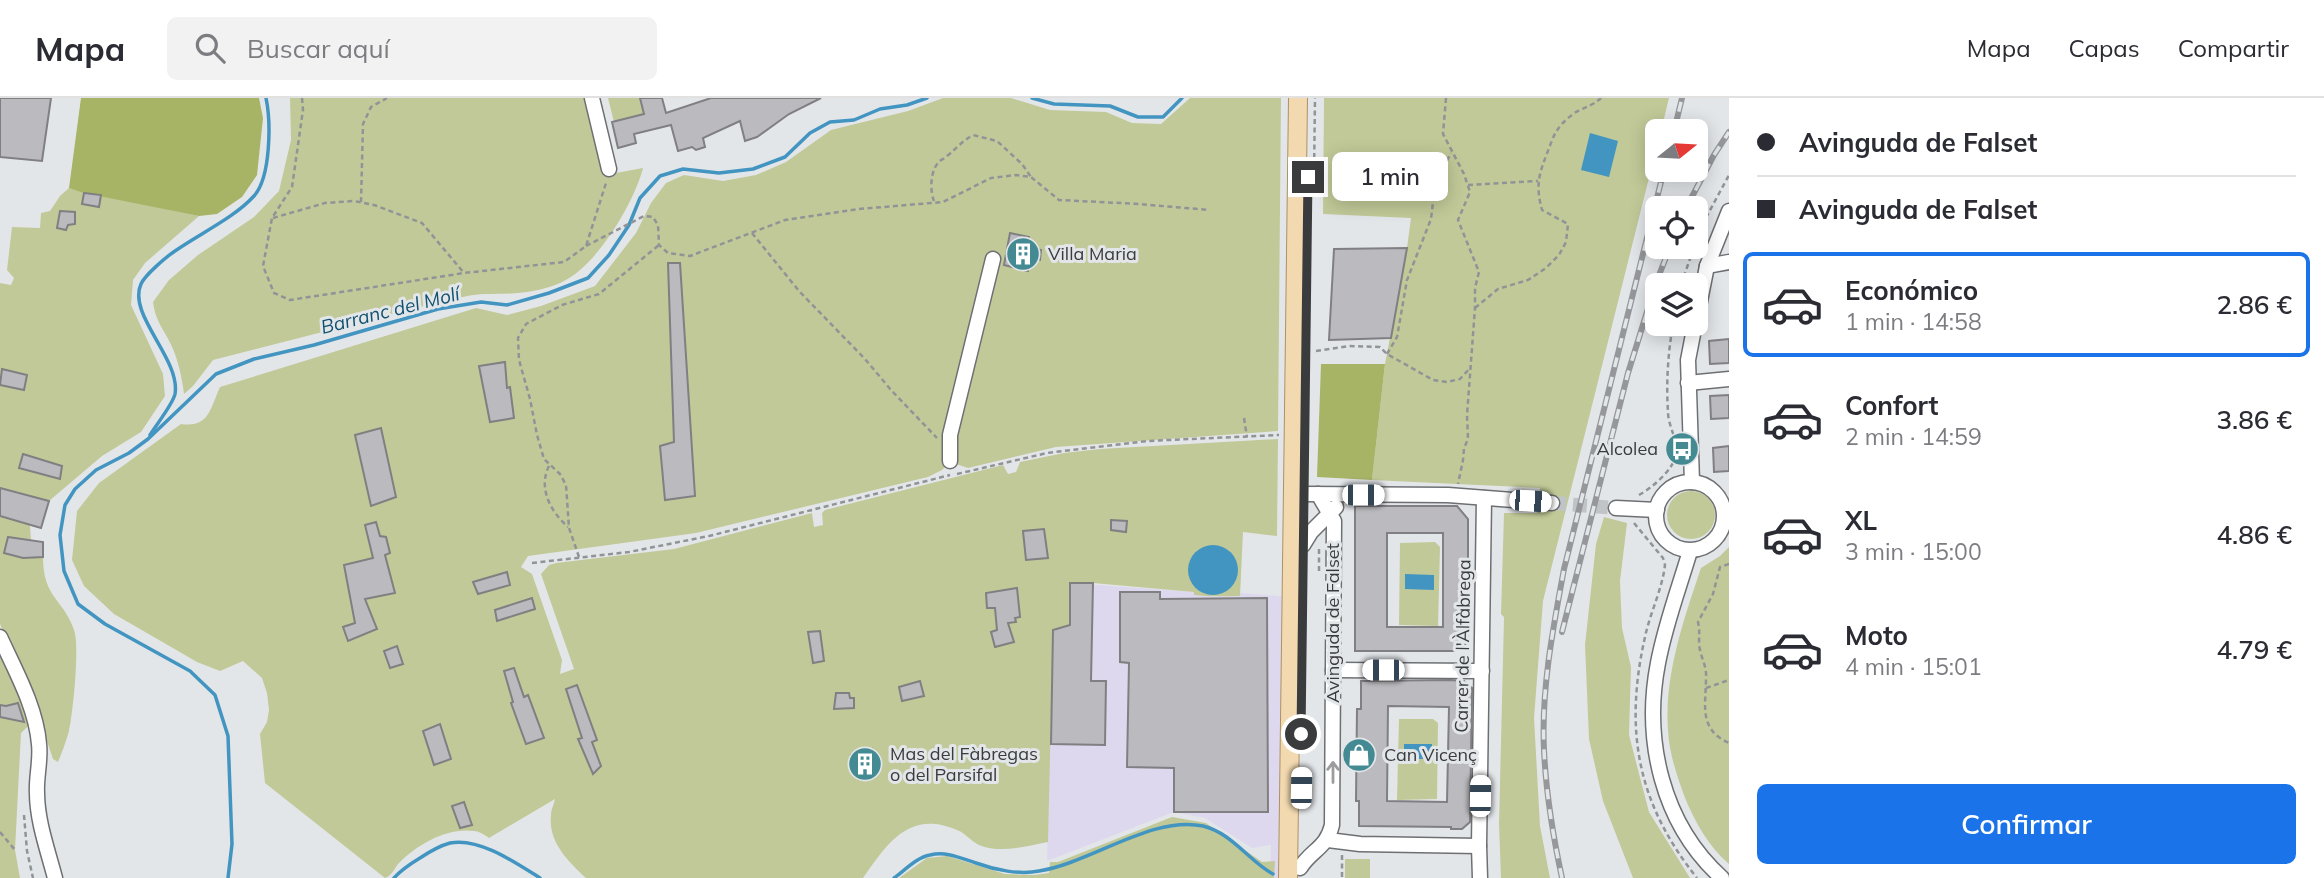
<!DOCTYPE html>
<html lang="es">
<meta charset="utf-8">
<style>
:root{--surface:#fff;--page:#f2f2f3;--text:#2b2b33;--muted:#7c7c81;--line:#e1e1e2;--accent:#1a73e8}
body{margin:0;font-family:Mulish,sans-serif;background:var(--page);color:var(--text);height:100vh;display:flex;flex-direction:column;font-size:26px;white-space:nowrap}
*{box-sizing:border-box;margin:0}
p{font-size:23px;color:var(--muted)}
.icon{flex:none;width:38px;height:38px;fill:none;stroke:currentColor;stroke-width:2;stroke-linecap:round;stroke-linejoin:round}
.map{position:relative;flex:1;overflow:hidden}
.panel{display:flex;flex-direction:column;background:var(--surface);width:595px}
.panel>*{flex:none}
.top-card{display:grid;align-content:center;height:154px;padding:0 28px;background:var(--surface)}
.needle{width:46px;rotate:72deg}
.buttons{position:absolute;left:1645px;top:21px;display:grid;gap:14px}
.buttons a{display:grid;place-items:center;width:63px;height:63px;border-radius:10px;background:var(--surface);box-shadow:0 4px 18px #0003;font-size:35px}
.end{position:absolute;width:32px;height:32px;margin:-16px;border:9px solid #3a3b3d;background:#fff;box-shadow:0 0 0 4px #fff}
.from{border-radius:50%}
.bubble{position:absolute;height:49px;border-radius:10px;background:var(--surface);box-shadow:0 4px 18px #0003;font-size:23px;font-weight:600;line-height:49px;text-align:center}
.car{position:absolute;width:21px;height:42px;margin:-21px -10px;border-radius:9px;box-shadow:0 0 5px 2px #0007;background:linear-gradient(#fff 24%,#345 0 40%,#fff 0 76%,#345 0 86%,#fff 0)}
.top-card b{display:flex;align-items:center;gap:24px;height:66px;font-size:26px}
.top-card b+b{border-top:2px solid var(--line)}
.top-card i{width:18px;height:18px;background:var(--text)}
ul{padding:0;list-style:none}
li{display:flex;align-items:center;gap:21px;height:105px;margin:0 14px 10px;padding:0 14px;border:4px solid transparent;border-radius:10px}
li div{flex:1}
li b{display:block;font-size:26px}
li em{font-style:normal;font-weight:600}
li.selected{border-color:var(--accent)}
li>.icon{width:63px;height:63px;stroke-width:1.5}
.button{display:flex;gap:14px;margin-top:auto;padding:14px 28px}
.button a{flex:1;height:80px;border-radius:10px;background:var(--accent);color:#fff;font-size:28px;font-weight:600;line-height:80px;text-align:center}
header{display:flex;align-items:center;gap:42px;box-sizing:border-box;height:98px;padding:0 35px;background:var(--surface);border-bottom:2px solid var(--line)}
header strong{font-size:33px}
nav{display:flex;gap:38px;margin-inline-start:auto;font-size:24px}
.search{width:490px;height:63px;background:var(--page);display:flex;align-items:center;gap:18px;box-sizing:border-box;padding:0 24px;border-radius:10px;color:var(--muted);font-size:26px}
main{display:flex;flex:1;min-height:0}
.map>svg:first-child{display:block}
</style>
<header>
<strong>Mapa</strong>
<div class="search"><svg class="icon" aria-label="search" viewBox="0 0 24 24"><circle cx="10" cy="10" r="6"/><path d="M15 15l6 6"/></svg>Buscar aquí</div>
<nav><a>Mapa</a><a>Capas</a><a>Compartir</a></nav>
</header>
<main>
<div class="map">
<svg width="1729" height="780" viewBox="0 0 1729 780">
<rect width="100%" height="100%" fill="#e3e6e9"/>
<polygon fill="#ded8ee" points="1070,485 1195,494 1214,499 1232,496 1239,498 1240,495 1291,499 1293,780 1270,780 1271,747 1252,750 1205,720 1174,714 1047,763 1053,532 1070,526"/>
<g fill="#c1c998">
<path d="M290,0H586L605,77L643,70C634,105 597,167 564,183C557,187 547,190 538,192C519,196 504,196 485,196C473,196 460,200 448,202L213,262L193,288L184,296C182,280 179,266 173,251C165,232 156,226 153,204L169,182L198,157L254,119L279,93L291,42Z"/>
<polygon points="608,0 644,0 640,1 646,16 635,35 631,19 614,24"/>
<path d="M943,0H1011L1050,12L1106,14L1132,25L1161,26L1190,0H1281L1278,333L1056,349L968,370L950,364L942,372L928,379L696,435L528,458L521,469L532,476L562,562L560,576L574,571L541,476L549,467L556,465L674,451L812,415L814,429L823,427L822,415L825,412L1003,367L1008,376L1016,374L1020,364L1064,355L1100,351L1278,341L1277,438L1243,434L1240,498C1225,498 1210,499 1194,497V494L1093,485H1070V527L1053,532L1048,744C1026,748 1001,756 979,747C971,743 965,735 957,732C909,711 887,746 863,780H586C568,763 548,744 551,717C551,712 554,706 555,701L489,740C485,737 479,733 474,733C448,729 418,746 400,764C394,770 393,777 385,780L265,685L260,636L267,624L269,612L267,595L262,580L243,563L220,573L197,564L114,516L84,488L72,462L77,413L99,385L181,326C209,330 210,311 220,289L476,210L507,217L541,208L595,188L636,135L651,105L666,85L684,77L723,83L756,77L786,64L831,32L908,13Z"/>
<polygon points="1324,0 1669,0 1661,33 1657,33 1657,48 1543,503 1534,620 1540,728 1550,780 1501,780 1499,726 1504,519 1501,516 1504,415 1537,415 1540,390 1372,382 1385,266 1407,150 1411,120 1323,116"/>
<polygon points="69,90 199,118 145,165 133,182 131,207 163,276 165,298 141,334 102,358 49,403 0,390 0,185 11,187 14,180 7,172 12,129 40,130 41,115 50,113 60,98"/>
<circle cx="1691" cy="417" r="24"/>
<path d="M0,418L30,427L32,460L43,459C43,500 63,500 74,532C80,547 73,616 69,633C66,644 62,654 58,664L53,661L40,622L0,526Z"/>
<polygon points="1604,419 1627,425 1620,483 1622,530 1631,569 1629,637 1649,714 1690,780 1633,780 1603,703 1589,641 1585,547 1596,446"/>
<polygon points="1435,444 1440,449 1438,528 1399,527 1400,445"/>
<path d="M1729,449V766C1709,749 1695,724 1685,700C1677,678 1669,655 1668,632C1664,577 1684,521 1701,470L1720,458Z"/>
<polygon points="0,552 30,626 21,635 15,752 20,780 0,780"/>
<polygon points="1399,621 1433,621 1438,625 1437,701 1397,702"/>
<polygon points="1172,719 1206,725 1262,764 1275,763 1274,780 899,780 927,760 947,758 1005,776 1034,777 1049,775 1050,764 1058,764"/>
<rect x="1345" y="761" width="25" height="19"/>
</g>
<g fill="#a7b365">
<polygon points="81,0 259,0 263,20 257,77 242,99 217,116 199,118 84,95 69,90"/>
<polygon points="1321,266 1385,266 1372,382 1317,379"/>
</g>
<g fill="#4395c1">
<polygon points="1590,35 1618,43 1609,79 1581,72"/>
<circle cx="1213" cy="472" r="25"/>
<polygon points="1405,476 1434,477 1434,492 1405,491"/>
<rect x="1404" y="646" width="28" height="15"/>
</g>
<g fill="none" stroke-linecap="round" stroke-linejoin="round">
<g stroke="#4395c1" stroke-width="3.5">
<polyline points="1032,0 1054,6 1110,8 1138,19 1163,19 1182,0"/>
<path d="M150,337C156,327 173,306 175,296C181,261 127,217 141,186C145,177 166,159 175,153C199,136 234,120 254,98C271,79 271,24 266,0"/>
<polyline points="228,780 232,746 228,638 215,597 190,573 105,526 78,506 64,473 60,437 65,407 75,391 96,372 129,355 148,341 216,276 254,261 314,247 438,211 481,204 507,207 549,195 588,180 609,157 629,127 640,100 660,78 683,71 719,75 753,71 785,59 810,35 830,24 854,22 880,11 907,7 927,0"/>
<path d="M394,780C402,771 410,766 420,760C429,754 439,748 450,745C479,739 516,765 540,780"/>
<path d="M894,780C904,773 917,759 930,757C947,753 960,760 976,765C995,772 1020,777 1039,773C1091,765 1152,717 1203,728C1232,735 1249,763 1273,776"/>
</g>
</g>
<g fill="#bbbabe" stroke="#807f82" stroke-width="2" fill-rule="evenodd">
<polygon points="0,0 51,0 42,63 0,59"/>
<polygon points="640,0 662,0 666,15 711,0 821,0 789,16 757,39 745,43 740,23 703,40 705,49 696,52 692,49 678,53 671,27 634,36 636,45 618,50 612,24 644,16"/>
<polygon points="84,95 101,97 99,109 82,106"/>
<polygon points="60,113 75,114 75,126 68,127 66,132 57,130"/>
<polygon points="1010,135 1029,139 1028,149 1041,152 1040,162 1029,161 1028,173 1004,167"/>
<polygon points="1407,150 1391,240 1329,242 1334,151"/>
<polygon points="668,165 680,165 695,398 665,402 660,348 674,344"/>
<polygon points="1729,241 1729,265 1710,266 1709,243"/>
<polygon points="505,264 507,290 510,289 514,320 490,324 479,268"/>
<polygon points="2,271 27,277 24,292 0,287"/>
<polygon points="1729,297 1729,320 1711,321 1710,298"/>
<polygon points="381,330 396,399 371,408 355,337"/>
<polygon points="1729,348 1729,373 1714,374 1713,350"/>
<polygon points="23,356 62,368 60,381 19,370"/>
<polygon points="0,390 49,403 41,430 0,418"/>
<path d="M1355,408H1457L1468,421V544L1457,553H1355ZM1387,435H1443V529H1387Z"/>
<polygon points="1111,422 1127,423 1126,434 1111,432"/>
<polygon points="376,424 380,438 386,439 390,455 385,457 395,495 365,501 377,531 348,543 343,529 355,525 344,467 373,460 365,427"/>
<polygon points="1044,431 1048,460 1026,462 1023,433"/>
<polygon points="8,439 43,444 43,459 23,460 4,455"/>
<polygon points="507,474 510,487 478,496 473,484"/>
<polygon points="1070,485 1093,485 1091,583 1106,583 1105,647 1051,646 1053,532 1070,527"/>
<polygon points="1017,490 1020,519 1015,520 1016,524 1008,525 1014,544 995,549 991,534 997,532 995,510 987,510 986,495"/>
<polygon points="1120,494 1160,494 1160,501 1267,500 1268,714 1174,714 1174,670 1127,669 1129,565 1120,564"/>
<polygon points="532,500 535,511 497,523 495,512"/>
<polygon points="820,533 824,563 813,565 808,534"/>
<polygon points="397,548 403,566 390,570 384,553"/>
<polygon points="514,570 524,599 528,597 544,640 526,646 511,605 513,604 504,573"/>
<path d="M1450,582L1464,583L1472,590L1470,724L1462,731H1451V729L1359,728V703H1356L1357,611H1361V583ZM1388,608L1449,609L1447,704L1387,703Z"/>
<polygon points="920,583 924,598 902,603 899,589"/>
<polygon points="577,587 597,642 592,644 601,668 593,676 578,641 582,640 566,591"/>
<polygon points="836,595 849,595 850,600 854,600 854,610 834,611"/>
<polygon points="18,605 24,624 0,619 0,607 6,608"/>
<polygon points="440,626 451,661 434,667 423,633"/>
<polygon points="872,651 879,674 859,681 851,657"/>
<polygon points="464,704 472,727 460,730 452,708"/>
</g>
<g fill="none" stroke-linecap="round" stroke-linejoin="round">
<polyline stroke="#c1c4c7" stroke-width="14" stroke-dasharray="14 7" stroke-linecap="butt" points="1552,405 1616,410"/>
<g stroke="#6d7073" stroke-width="17">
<g id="minor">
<polyline points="592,0 609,71"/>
<polyline points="1707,168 1729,164"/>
<polyline points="1696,223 1707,168 1729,113"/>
<polyline points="1688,285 1729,281"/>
<polyline points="950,363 950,337 993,161"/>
<polyline points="1692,384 1688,262 1695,226"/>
<circle cx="1690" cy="418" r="34"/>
<polyline points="1304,396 1448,397 1552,405"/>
<polyline points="1616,410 1657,412"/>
<polyline points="1303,447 1311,434 1336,409"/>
<path d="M1690,453C1679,490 1665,527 1658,565C1643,642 1662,726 1722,780"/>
<path d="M0,539C15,572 36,609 39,646C41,662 36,679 37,695C37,723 48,753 55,780"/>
<polyline points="1333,572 1482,573"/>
<polyline points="1328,742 1360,746 1479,748"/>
<path d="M1300,770C1312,751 1326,751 1332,727L1334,423L1318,396"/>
<polyline points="1480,780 1479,748 1484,400"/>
</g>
</g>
<g stroke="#ac9165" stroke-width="20">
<polyline id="major" points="1288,780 1298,0"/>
</g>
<g stroke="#919496" stroke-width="2.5" stroke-dasharray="5 3.5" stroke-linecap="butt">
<polyline points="302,0 303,12 292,89 272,120 263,168 274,195 290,202 464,175 564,164 586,148 606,85"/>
<polyline points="1446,0 1443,36 1464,76 1470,94 1458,122 1479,174 1475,190 1475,210 1467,317 1468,341 1464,350 1463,362 1458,386"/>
<polyline points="1314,77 1315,0"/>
<polyline points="1468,87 1538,83"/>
<path d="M934,103C930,93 930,74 938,65C940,62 944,61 947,58C957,50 961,44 973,37L997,43L1022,66L1031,79"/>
<polyline points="361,104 363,26 371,9 387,0"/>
<polyline points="273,120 325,105 354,103 374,107 422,125 464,175"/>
<polyline points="752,135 799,193 865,261 891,292 937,340"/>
<polyline points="1696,143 1702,127 1729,77"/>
<polyline points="586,148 644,118 653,119 658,127 659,147 668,155 690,158 785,122 859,111 943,104 991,80 1016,77 1031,79 1059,102 1139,106 1209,112"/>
<polyline points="1681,187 1694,149"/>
<path d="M1475,210L1498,191L1528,182L1546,170L1559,157L1566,144L1568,126L1542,112C1536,89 1538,79 1546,58C1554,38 1554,31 1573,16C1581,10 1591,9 1601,0"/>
<polyline points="1316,253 1349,248 1380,249 1387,256 1433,282 1447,284 1460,281 1471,269"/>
<polyline points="1387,256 1397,239 1407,182 1431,121 1434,96 1441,74 1451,55"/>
<polyline points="1244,320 1247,339"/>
<path d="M549,368C538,390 550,413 568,429"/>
<polyline points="957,376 1047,355 1147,343 1279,337"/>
<path d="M1639,397C1652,390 1673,372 1676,357C1679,344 1668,328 1668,314C1666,285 1668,255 1673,226"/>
<path d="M1634,425L1663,460L1665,467C1662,492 1650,515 1645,539C1624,632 1637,705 1697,780"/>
<polyline points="579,459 569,430 566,387 560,376 544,361 537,337 530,301 519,262 518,240 526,226 562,207 599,196 659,147"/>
<polyline points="532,465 629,454 709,438 950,377"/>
<path d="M1729,466L1720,469L1713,496L1698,524C1700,533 1699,538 1699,546C1700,558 1707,568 1706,579C1706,608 1698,631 1729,645"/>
<polyline points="1319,473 1319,448"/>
<polyline points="1706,590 1729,582"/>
<polyline points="24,717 27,753 33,780"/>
<polyline points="0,734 15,752"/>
<polyline points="1342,757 1342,780"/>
</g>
<use href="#minor" stroke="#fff" stroke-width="14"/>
<use href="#major" stroke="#f2d9b0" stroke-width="18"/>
<g stroke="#95979a" stroke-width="6">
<g id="rail">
<polyline points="1674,33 1682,0"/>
<polyline points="1686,110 1714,57 1729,34"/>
<polyline points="1562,534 1628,275 1656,185 1670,149"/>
<path d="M1562,780C1553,738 1546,696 1544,652C1541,592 1553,530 1564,471L1664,72"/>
</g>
</g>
<use href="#rail" stroke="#e3e6e9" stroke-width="3.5" stroke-dasharray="10" stroke-linecap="butt"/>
</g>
<defs><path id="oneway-shaft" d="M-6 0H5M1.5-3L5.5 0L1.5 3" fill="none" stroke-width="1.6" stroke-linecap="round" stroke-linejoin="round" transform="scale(1.75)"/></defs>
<use stroke="#9c9d9e" href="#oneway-shaft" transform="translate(1333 674) rotate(-90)"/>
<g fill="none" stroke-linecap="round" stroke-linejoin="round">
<polyline stroke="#3a3b3d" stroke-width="9" points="1301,636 1308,79"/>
</g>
<defs>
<g id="building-disc" transform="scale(1.75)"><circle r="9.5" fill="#438a93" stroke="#e3e6e9"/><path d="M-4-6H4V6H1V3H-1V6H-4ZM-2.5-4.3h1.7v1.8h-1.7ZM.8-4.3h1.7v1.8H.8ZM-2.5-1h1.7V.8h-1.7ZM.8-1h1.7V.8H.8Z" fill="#fff"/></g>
<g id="bus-disc" transform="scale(1.75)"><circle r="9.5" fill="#438a93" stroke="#e3e6e9"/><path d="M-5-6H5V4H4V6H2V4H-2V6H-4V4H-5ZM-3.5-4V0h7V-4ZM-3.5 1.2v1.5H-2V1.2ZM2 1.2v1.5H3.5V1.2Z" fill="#fff"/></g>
<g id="shop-disc" transform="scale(1.75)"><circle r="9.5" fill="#438a93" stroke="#e3e6e9"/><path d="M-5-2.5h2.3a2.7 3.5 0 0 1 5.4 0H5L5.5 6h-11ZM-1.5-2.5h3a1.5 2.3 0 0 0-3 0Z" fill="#fff"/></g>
</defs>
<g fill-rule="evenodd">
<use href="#building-disc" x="1023" y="156"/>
<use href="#bus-disc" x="1682" y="351"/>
<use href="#shop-disc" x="1359" y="657"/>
<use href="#building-disc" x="865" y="666"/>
</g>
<g text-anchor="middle" stroke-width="6" stroke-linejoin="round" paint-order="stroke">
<g font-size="18" fill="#3a3b3d" stroke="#e3e6e9" text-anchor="start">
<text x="1048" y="162">Villa Maria</text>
<text x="1658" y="357" text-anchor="end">Alcolea</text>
<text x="890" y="662">Mas del Fàbregas<tspan x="890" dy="21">o del Parsifal</tspan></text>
<text x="1384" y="663">Can Vicenç</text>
</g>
<g font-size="18" fill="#3a3b3d" stroke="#e3e6e9">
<text transform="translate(1333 525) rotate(-90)" y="6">Avinguda de Falset</text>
<text transform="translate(1463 548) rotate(-89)" y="6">Carrer de l'Àlfàbrega</text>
</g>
<g font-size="19" font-style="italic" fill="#115170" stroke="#e3e6e9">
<text transform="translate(390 212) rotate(-14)" y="7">Barranc del Molí</text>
</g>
</g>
</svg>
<div class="buttons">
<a><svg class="needle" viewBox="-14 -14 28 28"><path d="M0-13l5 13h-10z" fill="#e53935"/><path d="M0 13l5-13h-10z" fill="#7c7c81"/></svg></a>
<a><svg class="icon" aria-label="locate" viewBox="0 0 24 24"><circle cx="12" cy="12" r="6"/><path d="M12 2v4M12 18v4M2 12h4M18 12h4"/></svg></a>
<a><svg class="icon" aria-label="layers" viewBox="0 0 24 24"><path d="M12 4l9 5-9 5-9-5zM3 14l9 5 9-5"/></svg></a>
</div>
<i class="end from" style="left:1301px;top:636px"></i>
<i class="end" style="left:1308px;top:79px"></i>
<div class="bubble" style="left:1332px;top:54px;width:116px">1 min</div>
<i class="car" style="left:1363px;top:397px;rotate:90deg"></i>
<i class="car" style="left:1530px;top:403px;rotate:94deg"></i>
<i class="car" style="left:1383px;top:572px;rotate:270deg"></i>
<i class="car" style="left:1301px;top:690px;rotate:1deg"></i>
<i class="car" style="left:1480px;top:698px;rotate:1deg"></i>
</div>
<section class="panel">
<div class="top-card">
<b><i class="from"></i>Avinguda de Falset</b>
<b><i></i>Avinguda de Falset</b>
</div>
<ul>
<li class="selected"><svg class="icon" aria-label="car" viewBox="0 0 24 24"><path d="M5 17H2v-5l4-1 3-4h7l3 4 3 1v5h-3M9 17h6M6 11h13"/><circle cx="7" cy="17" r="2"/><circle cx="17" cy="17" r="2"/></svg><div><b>Económico</b><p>1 min · 14:58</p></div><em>2.86 €</em></li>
<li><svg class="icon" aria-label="car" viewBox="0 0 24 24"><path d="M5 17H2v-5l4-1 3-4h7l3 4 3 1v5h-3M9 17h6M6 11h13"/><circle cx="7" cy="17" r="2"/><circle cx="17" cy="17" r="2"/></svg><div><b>Confort</b><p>2 min · 14:59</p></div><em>3.86 €</em></li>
<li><svg class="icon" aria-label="car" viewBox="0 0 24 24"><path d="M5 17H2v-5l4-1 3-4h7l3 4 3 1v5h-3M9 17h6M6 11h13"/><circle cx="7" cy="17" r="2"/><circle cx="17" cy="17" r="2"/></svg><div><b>XL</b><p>3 min · 15:00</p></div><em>4.86 €</em></li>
<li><svg class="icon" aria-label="car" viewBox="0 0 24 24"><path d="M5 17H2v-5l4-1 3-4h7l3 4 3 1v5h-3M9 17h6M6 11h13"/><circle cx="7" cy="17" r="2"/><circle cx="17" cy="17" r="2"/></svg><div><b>Moto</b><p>4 min · 15:01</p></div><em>4.79 €</em></li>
</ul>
<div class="button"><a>Confirmar</a></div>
</section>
</main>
